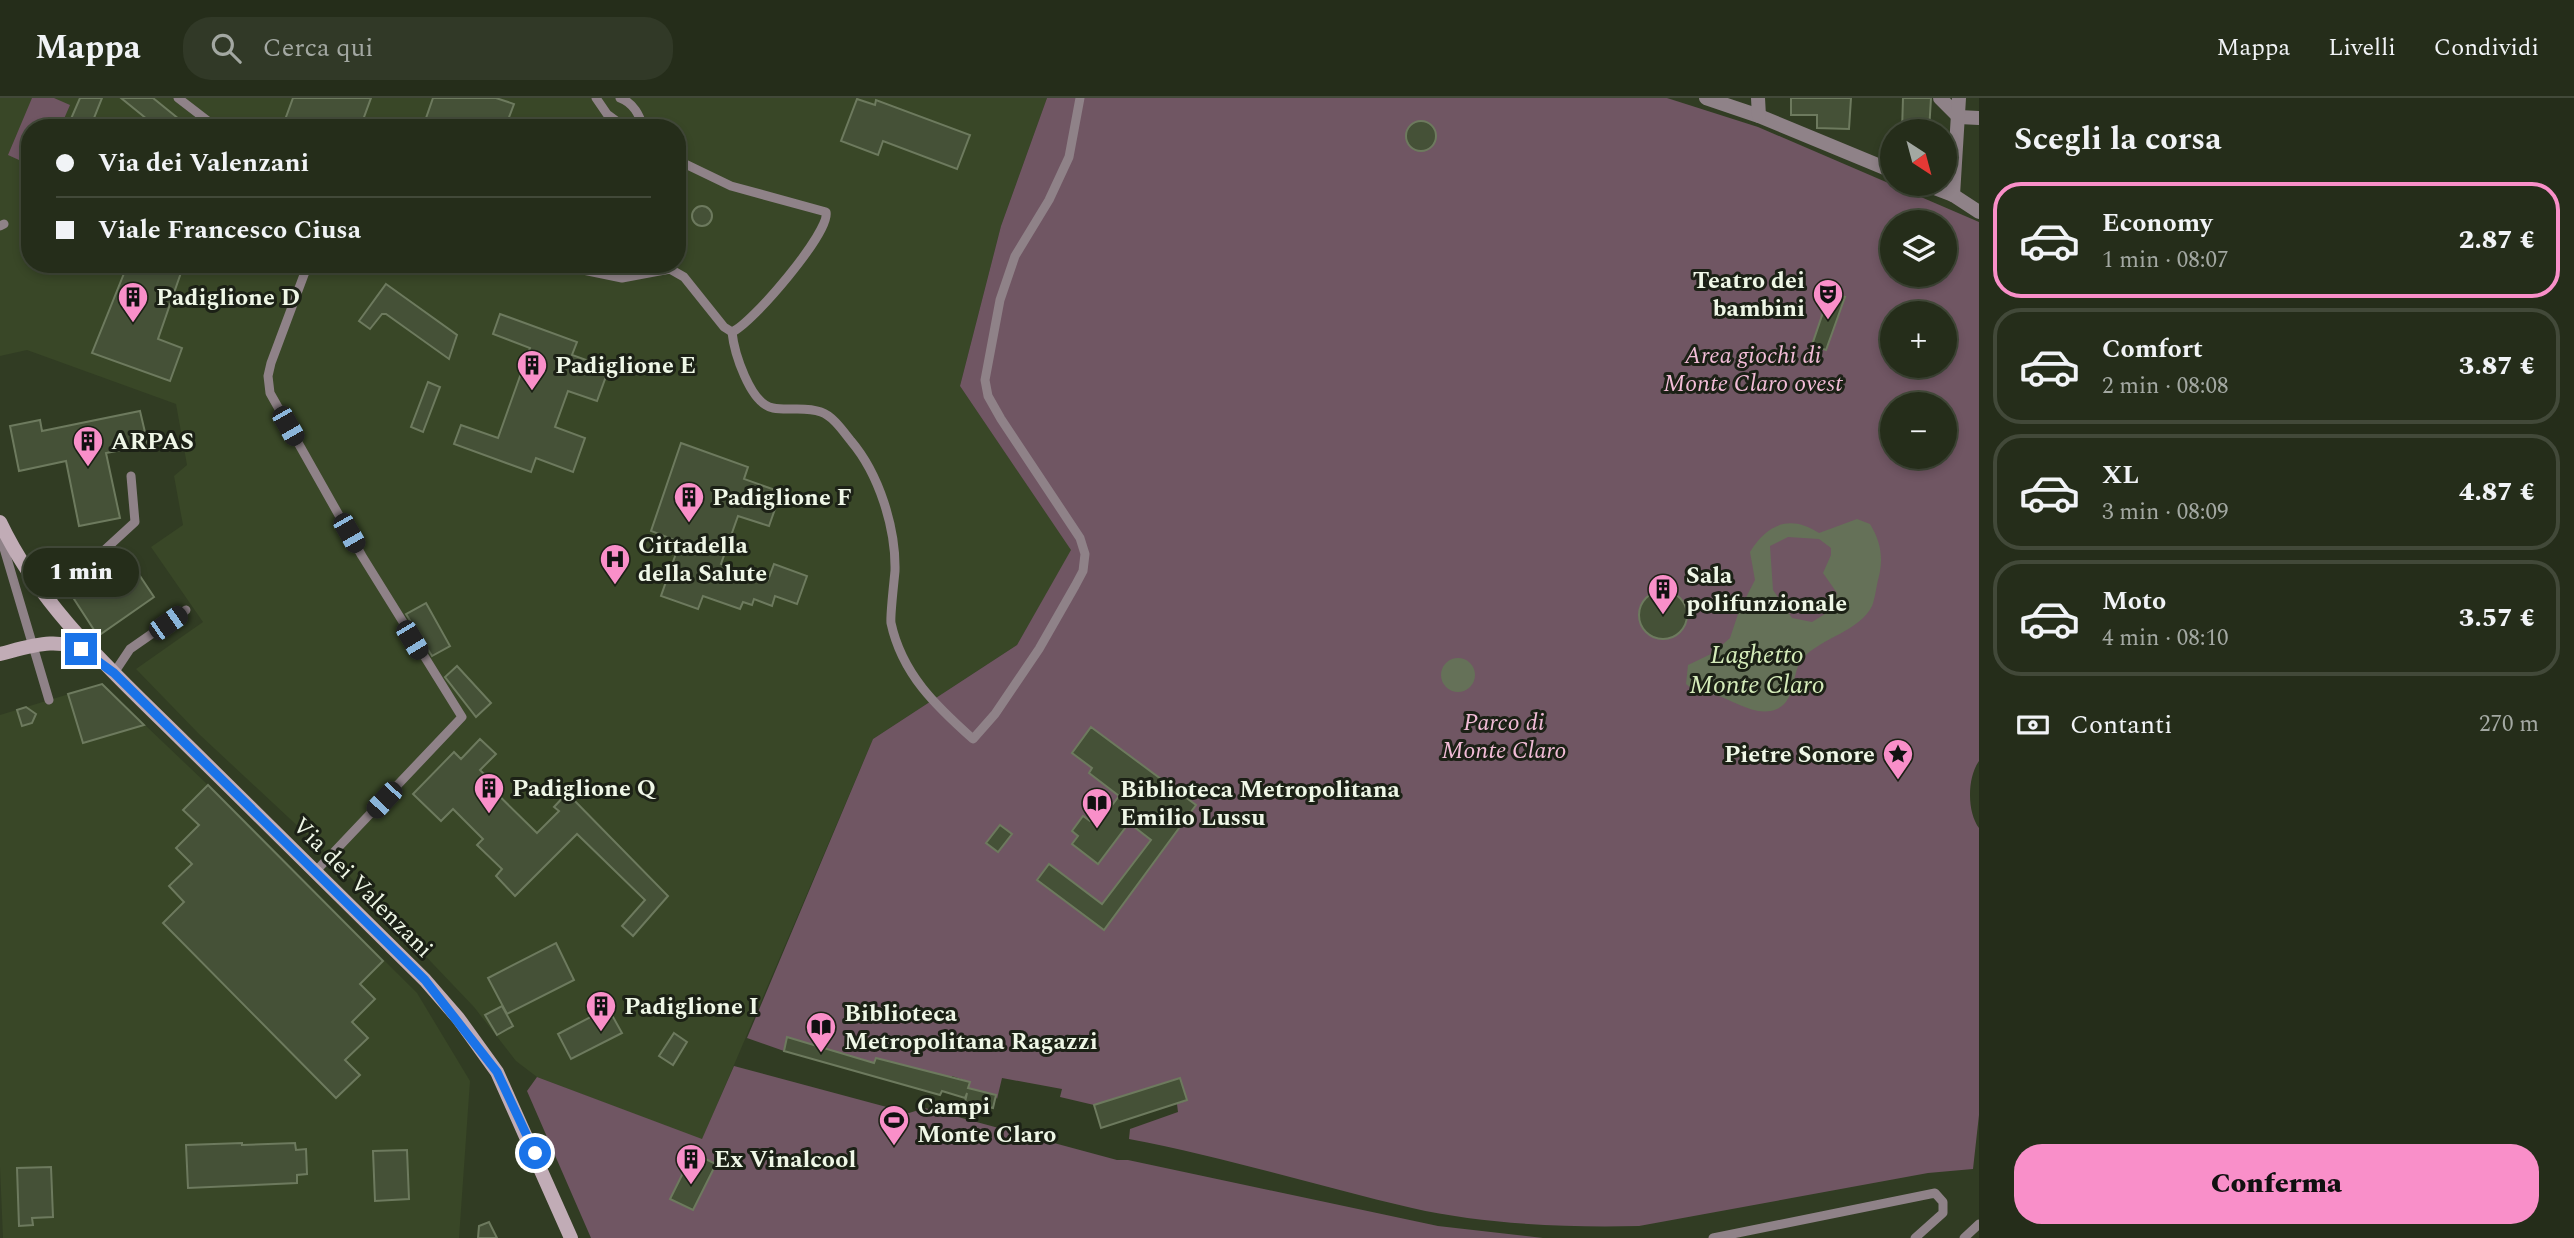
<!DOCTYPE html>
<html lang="it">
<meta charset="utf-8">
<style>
:root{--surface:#252d1a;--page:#313927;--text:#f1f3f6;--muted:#a3a8a2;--line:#424939;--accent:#f98fc9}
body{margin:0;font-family:Spectral,serif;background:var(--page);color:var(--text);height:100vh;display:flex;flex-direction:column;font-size:26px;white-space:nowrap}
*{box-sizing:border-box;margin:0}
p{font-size:23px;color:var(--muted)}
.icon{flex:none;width:38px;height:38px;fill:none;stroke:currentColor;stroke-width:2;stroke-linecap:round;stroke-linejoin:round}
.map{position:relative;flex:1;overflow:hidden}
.sheet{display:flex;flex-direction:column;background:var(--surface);width:595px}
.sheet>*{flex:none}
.top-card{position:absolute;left:21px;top:21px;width:665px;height:154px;border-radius:28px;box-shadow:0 4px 10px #0003,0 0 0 2px var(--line);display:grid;align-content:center;height:154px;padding:0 35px;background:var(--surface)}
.needle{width:46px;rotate:144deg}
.buttons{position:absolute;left:1880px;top:21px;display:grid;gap:14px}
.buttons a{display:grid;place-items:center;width:77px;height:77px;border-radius:50%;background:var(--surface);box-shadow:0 4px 10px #0003,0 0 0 2px var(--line);font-size:35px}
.end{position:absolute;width:32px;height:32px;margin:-16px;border:9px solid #1a73e8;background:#fff;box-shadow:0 0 0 4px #fff}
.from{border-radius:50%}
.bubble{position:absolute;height:49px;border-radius:24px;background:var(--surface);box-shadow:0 4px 10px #0003,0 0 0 2px var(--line);font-size:23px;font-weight:800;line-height:49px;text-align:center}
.car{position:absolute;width:21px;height:42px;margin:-21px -10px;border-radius:9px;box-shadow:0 0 5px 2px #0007;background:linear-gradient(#222 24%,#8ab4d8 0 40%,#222 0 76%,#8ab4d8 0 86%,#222 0)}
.top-card b{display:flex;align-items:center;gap:24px;height:66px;font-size:26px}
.top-card b+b{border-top:2px solid var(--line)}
.top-card i{width:18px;height:18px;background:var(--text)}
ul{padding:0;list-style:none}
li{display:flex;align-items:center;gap:21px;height:116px;margin:0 14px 10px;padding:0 21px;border:4px solid var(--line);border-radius:28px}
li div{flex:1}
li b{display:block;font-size:26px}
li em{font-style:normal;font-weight:800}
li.on{border-color:var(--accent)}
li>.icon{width:63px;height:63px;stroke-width:1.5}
h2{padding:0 35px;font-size:32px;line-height:84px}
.pay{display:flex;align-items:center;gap:18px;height:77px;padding:0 35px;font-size:26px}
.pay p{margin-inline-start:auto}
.cta{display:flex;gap:14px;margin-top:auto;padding:14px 35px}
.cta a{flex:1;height:80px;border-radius:28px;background:var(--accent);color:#111;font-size:28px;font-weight:800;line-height:80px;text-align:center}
header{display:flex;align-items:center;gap:42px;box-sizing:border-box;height:98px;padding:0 35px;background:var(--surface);border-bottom:2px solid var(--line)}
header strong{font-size:33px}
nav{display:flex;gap:38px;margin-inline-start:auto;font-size:24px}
.search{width:490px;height:63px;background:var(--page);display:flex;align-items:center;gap:18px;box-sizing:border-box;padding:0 24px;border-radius:28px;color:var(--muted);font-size:26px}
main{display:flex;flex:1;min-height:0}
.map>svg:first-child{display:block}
</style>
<header>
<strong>Mappa</strong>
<div class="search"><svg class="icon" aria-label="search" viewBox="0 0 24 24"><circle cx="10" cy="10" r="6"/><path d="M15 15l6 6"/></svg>Cerca qui</div>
<nav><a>Mappa</a><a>Livelli</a><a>Condividi</a></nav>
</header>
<main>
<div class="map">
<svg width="1979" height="1140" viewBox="0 0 1979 1140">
<rect width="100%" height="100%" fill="#313c23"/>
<g fill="#394727" fill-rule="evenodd">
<path d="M0,0H1047L1001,128L960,288L1072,452L1017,547L873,641L702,1042L537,979L516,963L474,909L334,762L200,637L136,571L203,524L151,449L183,427L174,378L187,367L176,306L27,252L0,258ZM30,30H677V166H30Z"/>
<polygon points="102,586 208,687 417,895 470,983 459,1140 3,1140 0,1069 0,617"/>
</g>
<g fill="#705663" fill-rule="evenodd">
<polygon points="32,0 54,0 70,7 60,30 30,30 30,67 8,57"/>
<path d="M1047,0H1667L1758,29L1979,124V663C1967,680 1967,714 1979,730V1017L1973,1071L1928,1075L1639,1128C1567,1130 1482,1126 1412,1110C1317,1088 1225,1059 1129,1041L1130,1031L1178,1014L1177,1006L1187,1002L1179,980L1094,1007L1060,999L1062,991L1002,980L997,1001L995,997L968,990L970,984L952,978L951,981L876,960L874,965L788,940L784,953L747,940L873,641L1017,547L1071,452L960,288L1001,128ZM1892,124H1944V177H1892ZM1892,215H1944V268H1892ZM1892,306H1944V359H1892Z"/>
<polygon points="734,968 909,1015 925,1010 1117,1062 1128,1062 1438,1128 1543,1140 591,1140 527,993 537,979 702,1041"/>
</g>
<g fill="#657158" fill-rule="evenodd">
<path d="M1857,421L1870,426C1881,444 1884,461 1878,482C1876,490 1875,501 1872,508C1860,533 1821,540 1803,560C1791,573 1797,602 1777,611C1756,620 1734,602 1715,597C1702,593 1696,595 1686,586L1688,567L1713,555L1730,540L1739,513L1755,482L1750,454C1767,426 1790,416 1819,435ZM1788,439L1819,441L1831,450V457L1823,475L1837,495L1828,514L1812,524L1792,520L1773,492L1770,448Z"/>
<circle cx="1458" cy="577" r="17"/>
</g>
<g fill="#455137" stroke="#6d7a5e" stroke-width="2">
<polygon points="80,0 102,0 90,30 67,30"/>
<polygon points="121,0 153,0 190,30 158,30"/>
<polygon points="293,0 371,0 360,30 282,30"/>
<polygon points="433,0 496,0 514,6 505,30 443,30 425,23"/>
<polygon points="1791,0 1851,0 1849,31 1817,30 1817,17 1791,17"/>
<polygon points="1903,0 1931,0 1929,33 1902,33"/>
<polygon points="857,1 875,7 876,2 970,37 957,71 883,43 878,57 841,43"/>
<circle cx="1421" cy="38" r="15"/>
<circle cx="702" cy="118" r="10"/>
<polygon points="138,166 184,166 158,241 182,250 170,283 92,255 127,168 137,172"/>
<polygon points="386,186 457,237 449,261 386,216 382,216 370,231 359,223"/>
<polygon points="1830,194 1845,199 1826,252 1812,247"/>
<polygon points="500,216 577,244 572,257 609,270 597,303 568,293 555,329 585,340 573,374 536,360 531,374 454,346 461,327 498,340 530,250 493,236"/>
<polygon points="428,284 440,289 423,334 411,329"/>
<polygon points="140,313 148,347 106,355 120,420 79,428 66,363 19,373 10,328 40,322 42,333"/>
<polygon points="681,345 748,369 744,381 781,394 769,428 738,418 721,466 768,482 774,466 807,478 797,506 775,498 772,508 754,501 752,507 743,504 740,511 703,498 698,511 661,498 680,444 651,433"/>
<polygon points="130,463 154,499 98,538 74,501"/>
<circle cx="1663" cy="517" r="24"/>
<polygon points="426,505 450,548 432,558 406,516"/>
<polygon points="457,568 491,605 476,619 445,579"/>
<polygon points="102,586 144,627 83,645 68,596"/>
<polygon points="26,609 36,616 32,625 22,628 17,612"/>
<polygon points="1091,629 1196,707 1104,832 1037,782 1049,766 1102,806 1151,742 1129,725 1098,766 1072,746 1078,738 1072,733 1083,718 1090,723 1097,714 1103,719 1119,698 1089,675 1092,670 1072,655"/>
<polygon points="480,641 496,656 480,672 487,679 484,683 537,735 559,713 554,709 567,695 668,798 633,838 622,828 645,802 577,736 515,798 496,778 502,771 477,747 483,741 453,711 441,723 413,696 454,654 461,661"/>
<polygon points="208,687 383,863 360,886 375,901 352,924 368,940 345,962 360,977 336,1000 163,825 184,804 169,788 192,766 176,750 199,727 183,712"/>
<polygon points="1000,727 1012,736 998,754 986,745"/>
<polygon points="556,845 574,882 507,916 488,880"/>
<polygon points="502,908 513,928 497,937 485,917"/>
<polygon points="608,910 622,935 571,961 558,936"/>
<polygon points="674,935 687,944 673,967 659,958"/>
<polygon points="787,939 874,965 876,960 970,984 968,990 996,997 993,1010 965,1004 967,995 965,1000 942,993 940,997 784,953"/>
<polygon points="1180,980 1187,1002 1101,1030 1094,1007"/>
<polygon points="242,1045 242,1047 295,1045 296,1052 306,1051 307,1076 297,1077 297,1085 188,1090 186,1047"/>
<polygon points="407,1052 409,1101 375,1103 373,1053"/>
<polygon points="693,1055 716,1066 693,1112 670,1101"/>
<polygon points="51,1069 53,1119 32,1120 33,1127 19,1128 17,1070"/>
<polygon points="489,1124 497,1140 478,1140 479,1128"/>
</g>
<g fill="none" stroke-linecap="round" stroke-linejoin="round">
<g stroke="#8f8288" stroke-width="9">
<polyline points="178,0 217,30"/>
<polyline points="596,0 607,16 626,30"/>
<path d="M620,0C634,5 639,17 644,30"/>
<path d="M677,62L731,88L826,114C831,133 752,226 732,234"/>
<polyline points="0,128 4,126"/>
<polyline points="308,166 271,265 268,278 270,295 362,458 462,619 315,774"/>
<polyline points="554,166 622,180 670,171 684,179 724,229 732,234"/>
<path d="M732,234C734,254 750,306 773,310C789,313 805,308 821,314C833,318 843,333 851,343C879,376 896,430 895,473C894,484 890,518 891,525C902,576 936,608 973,641L995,616L1039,551L1075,488L1083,473L1085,456L1080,440L1001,321L988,298L985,282L1000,202L1015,158L1049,102L1069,59L1080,0"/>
<polyline points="0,437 49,602"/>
<polyline points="49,503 135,424 131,378"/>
<polyline points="114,575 130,551 186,512"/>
<polyline points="1713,1140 1935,1095 1943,1104 1943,1115 1915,1140"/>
<polyline points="1964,1140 1979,1126"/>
</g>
<g stroke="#8f8288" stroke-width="14">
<polyline points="1706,0 1759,18 1892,73"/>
<polyline points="1758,0 1759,18"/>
<polyline points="1940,0 1959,19"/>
<polyline points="1959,19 1979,20"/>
<polyline points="1924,86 1953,97 1979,114"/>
<polyline points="1953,97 1959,0"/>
</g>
<g stroke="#c1acb6" stroke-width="14">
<path d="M0,424C42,513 119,579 187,647C266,725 346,804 425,882L458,920L497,974L571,1140"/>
<path d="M0,556C31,548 60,537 89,556"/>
</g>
</g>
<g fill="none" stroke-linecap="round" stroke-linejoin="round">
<polyline stroke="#1a73e8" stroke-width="9" points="81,551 114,575 425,882 497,974 535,1055"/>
</g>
<defs>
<g id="theatre-pin" transform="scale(1.575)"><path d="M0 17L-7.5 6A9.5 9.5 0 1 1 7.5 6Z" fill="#f98fc9" stroke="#1c2116"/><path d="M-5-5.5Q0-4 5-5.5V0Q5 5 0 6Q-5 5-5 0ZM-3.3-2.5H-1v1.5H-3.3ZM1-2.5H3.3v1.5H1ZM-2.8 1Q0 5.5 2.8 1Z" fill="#111"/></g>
<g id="building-pin" transform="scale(1.575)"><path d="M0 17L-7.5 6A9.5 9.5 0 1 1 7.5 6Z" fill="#f98fc9" stroke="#1c2116"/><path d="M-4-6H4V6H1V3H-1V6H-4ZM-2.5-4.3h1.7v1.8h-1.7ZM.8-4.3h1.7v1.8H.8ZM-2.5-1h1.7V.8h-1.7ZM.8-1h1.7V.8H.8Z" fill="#111"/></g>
<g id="hospital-pin" transform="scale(1.575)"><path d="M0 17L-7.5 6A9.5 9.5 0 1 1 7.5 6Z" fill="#f98fc9" stroke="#1c2116"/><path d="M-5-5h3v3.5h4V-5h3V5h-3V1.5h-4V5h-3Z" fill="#111"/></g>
<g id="sight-pin" transform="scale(1.575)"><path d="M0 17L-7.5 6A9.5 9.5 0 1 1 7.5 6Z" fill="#f98fc9" stroke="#1c2116"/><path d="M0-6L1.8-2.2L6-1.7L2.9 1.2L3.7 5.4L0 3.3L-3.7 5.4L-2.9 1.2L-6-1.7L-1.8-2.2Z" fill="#111"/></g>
<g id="library-pin" transform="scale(1.575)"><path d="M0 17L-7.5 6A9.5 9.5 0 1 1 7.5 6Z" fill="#f98fc9" stroke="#1c2116"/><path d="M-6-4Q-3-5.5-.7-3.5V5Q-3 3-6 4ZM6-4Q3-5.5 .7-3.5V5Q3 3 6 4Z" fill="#111"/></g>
<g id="stadium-pin" transform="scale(1.575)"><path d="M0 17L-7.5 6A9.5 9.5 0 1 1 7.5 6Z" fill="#f98fc9" stroke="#1c2116"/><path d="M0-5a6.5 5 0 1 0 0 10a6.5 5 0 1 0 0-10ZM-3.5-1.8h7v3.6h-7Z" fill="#111"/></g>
</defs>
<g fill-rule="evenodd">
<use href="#theatre-pin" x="1828" y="196"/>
<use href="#building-pin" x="133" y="199"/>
<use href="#building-pin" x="532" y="267"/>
<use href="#building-pin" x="88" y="343"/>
<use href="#building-pin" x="689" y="399"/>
<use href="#hospital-pin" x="615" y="461"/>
<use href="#building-pin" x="1663" y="491"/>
<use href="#sight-pin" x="1898" y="656"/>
<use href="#building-pin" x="489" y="690"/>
<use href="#library-pin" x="1097" y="705"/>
<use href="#building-pin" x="601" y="908"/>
<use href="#library-pin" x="821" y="929"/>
<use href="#stadium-pin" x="894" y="1022"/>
<use href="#building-pin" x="691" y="1061"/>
</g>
<g text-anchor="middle" stroke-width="6" stroke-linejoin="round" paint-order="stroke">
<g font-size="24" font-weight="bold" fill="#eff7e7" stroke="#1c2116" text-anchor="start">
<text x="1805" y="190" text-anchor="end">Teatro dei<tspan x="1805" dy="28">bambini</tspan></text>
<text x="156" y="207">Padiglione D</text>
<text x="555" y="275">Padiglione E</text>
<text x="111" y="351">ARPAS</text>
<text x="712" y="407">Padiglione F</text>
<text x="638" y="455">Cittadella<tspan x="638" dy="28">della Salute</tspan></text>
<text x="1686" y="485">Sala<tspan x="1686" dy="28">polifunzionale</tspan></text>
<text x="1875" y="664" text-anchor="end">Pietre Sonore</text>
<text x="512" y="698">Padiglione Q</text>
<text x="1120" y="699">Biblioteca Metropolitana<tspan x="1120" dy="28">Emilio Lussu</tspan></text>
<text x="624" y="916">Padiglione I</text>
<text x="844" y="923">Biblioteca<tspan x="844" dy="28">Metropolitana Ragazzi</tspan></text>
<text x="917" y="1016">Campi<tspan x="917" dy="28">Monte Claro</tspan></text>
<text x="714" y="1069">Ex Vinalcool</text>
</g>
<g font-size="24" font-style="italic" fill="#f2bcd7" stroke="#1c2116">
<text x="1753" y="265">Area giochi di<tspan x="1753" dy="28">Monte Claro ovest</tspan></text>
<text x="1504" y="632">Parco di<tspan x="1504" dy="28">Monte Claro</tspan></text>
</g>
<g font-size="24" fill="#eff7e7" stroke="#1c2116">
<text transform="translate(363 789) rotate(45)" y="8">Via dei Valenzani</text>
</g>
<g font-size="26" font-style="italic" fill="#d5ecba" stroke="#1c2116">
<text x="1757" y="565">Laghetto<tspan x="1757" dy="30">Monte Claro</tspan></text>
</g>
</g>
</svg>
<div class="buttons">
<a><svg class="needle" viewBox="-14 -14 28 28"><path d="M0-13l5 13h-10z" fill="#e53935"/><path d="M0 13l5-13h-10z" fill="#a3a8a2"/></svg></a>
<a><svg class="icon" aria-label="layers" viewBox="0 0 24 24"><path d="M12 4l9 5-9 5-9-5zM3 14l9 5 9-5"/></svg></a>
<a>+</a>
<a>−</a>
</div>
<i class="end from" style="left:535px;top:1055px"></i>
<i class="end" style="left:81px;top:551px"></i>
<div class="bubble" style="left:23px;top:450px;width:116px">1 min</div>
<i class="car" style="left:288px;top:328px;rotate:150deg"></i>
<i class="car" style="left:349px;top:435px;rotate:150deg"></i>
<i class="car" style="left:168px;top:525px;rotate:55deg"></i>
<i class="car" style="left:412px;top:542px;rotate:149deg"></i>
<i class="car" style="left:384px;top:702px;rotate:223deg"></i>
<div class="top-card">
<b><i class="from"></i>Via dei Valenzani</b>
<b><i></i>Viale Francesco Ciusa</b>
</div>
</div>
<section class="sheet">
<h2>Scegli la corsa</h2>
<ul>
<li class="on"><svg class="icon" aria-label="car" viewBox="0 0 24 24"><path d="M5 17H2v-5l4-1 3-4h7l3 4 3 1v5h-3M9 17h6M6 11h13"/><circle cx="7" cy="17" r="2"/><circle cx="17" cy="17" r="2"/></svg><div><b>Economy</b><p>1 min · 08:07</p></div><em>2.87 €</em></li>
<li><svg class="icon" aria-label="car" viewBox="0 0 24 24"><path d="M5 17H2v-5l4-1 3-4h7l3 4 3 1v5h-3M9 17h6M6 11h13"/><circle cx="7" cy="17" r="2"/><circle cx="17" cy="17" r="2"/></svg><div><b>Comfort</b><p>2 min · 08:08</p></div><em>3.87 €</em></li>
<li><svg class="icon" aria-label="car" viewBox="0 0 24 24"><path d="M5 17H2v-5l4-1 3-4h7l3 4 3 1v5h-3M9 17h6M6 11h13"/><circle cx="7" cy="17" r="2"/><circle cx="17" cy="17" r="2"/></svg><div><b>XL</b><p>3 min · 08:09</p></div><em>4.87 €</em></li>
<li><svg class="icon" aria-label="car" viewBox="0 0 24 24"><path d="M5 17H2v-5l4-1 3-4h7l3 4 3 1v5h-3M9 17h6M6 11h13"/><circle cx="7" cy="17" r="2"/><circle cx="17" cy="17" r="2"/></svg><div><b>Moto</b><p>4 min · 08:10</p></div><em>3.57 €</em></li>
</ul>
<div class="pay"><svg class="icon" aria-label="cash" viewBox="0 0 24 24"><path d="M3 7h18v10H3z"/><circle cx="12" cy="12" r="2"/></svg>Contanti<p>270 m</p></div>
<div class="cta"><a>Conferma</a></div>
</section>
</main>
